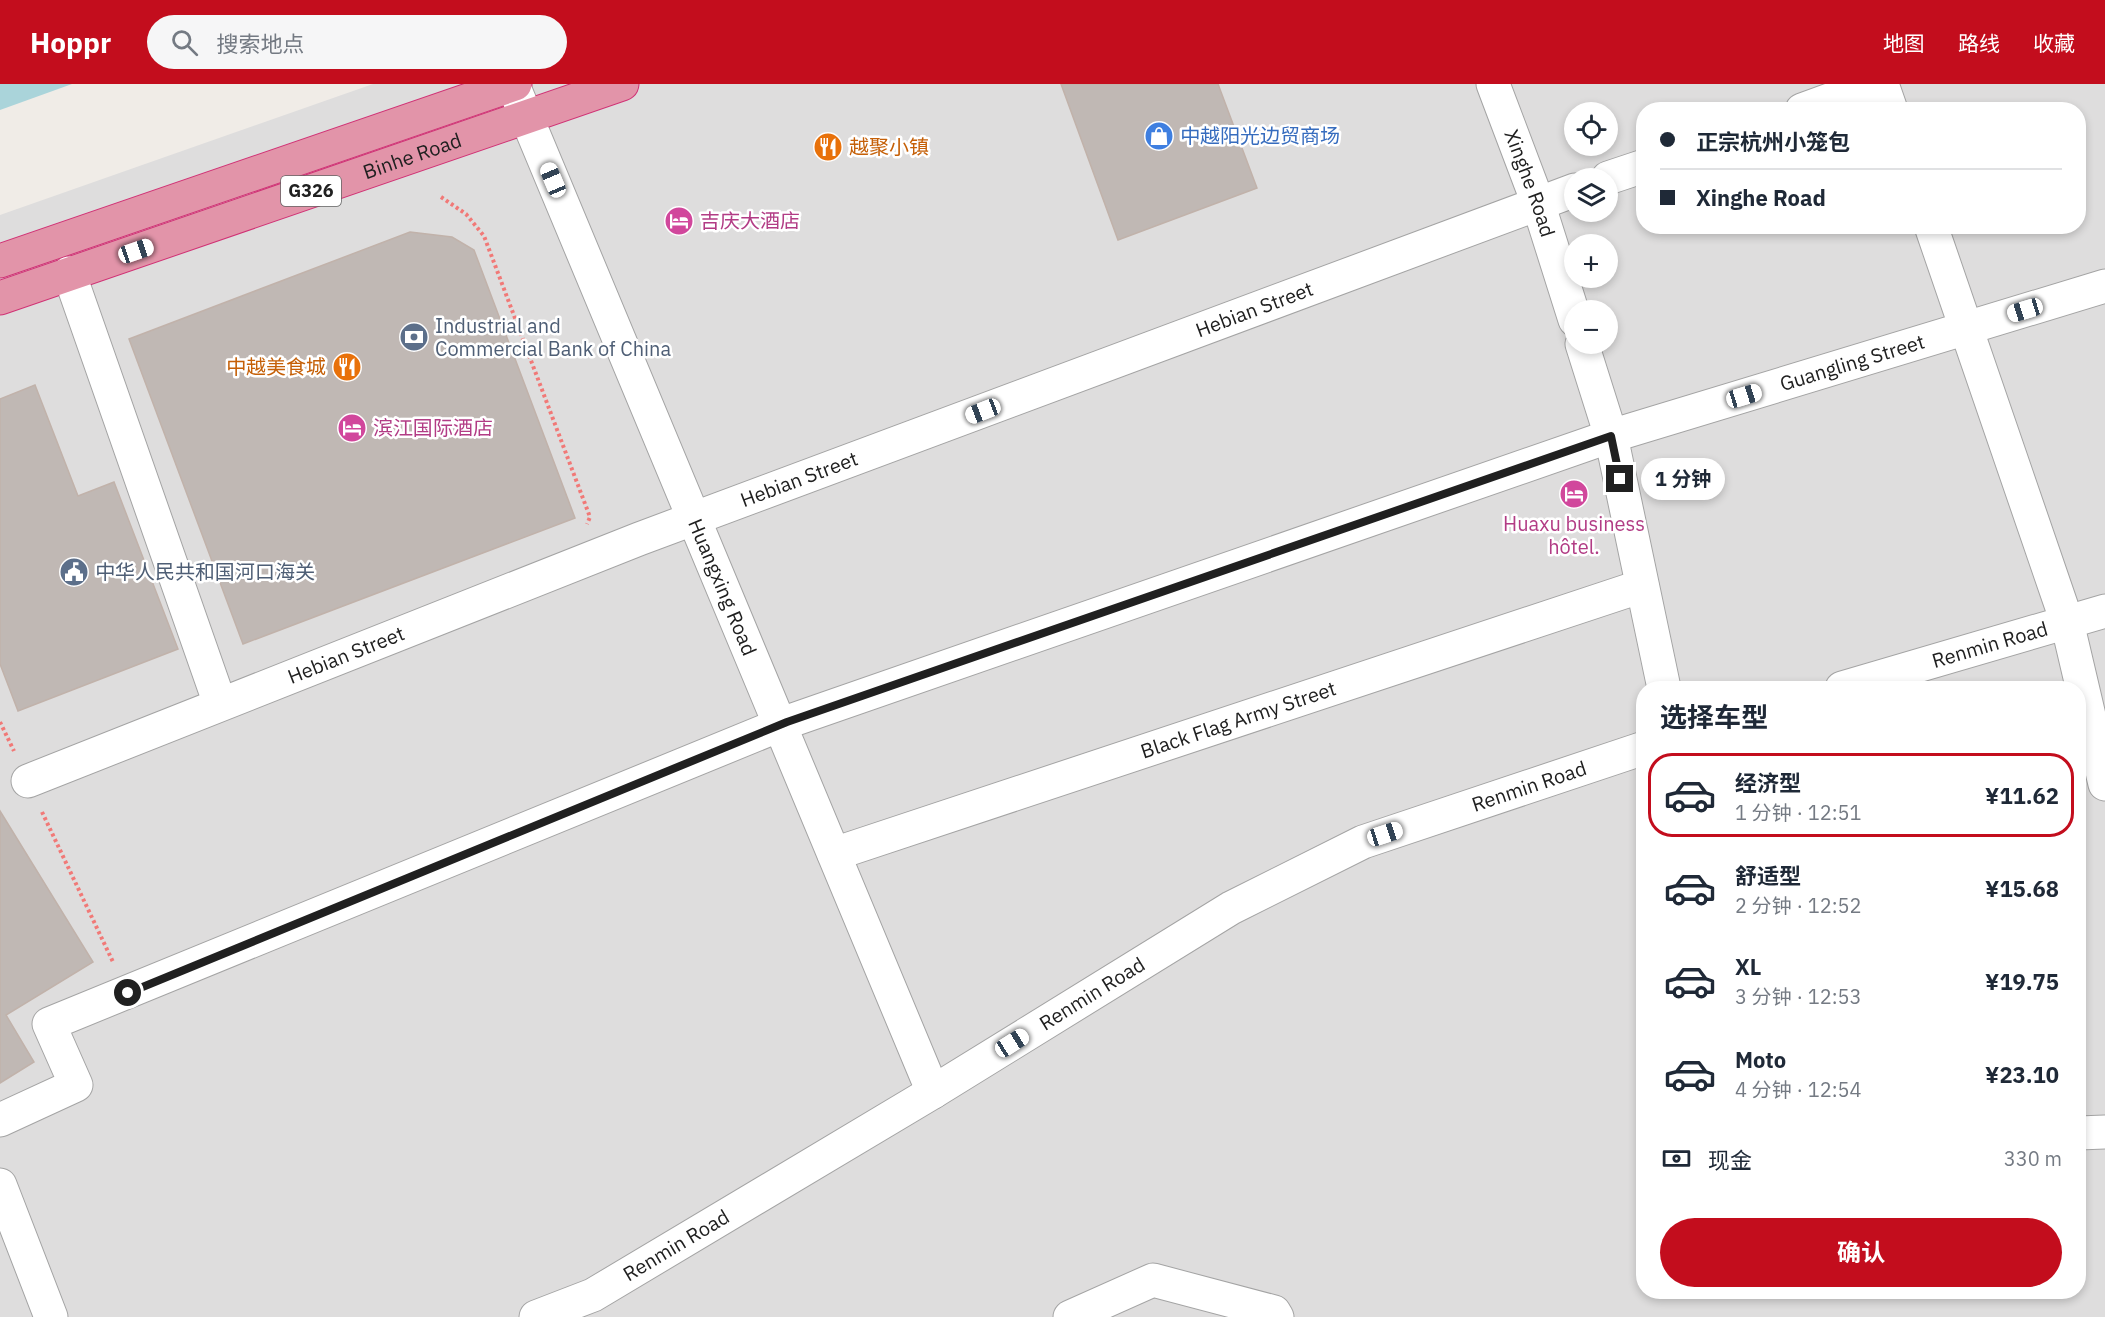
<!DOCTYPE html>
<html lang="zh">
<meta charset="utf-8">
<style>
:root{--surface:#fff;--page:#f6f6f7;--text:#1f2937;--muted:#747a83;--line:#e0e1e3;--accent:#c30d1d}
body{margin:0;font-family:"IBM Plex Sans","Noto Sans SC",sans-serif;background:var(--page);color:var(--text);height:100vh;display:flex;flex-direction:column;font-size:22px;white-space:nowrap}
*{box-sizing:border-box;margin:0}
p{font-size:20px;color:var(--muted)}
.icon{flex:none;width:33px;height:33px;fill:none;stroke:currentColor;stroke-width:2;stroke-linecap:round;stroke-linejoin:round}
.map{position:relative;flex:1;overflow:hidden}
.details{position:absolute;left:1636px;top:597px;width:450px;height:618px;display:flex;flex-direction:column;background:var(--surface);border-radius:24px;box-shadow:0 3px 9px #0003}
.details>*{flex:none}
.top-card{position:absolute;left:1636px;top:18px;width:450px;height:132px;border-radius:24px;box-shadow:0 3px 9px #0003;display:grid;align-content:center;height:132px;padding:0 24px;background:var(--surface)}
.tools{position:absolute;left:1564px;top:18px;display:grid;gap:12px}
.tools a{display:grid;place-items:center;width:54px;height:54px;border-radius:50%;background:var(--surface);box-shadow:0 3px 9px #0003;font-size:30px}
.end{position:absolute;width:27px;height:27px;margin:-14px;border:8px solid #202020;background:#fff;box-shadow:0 0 0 3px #fff}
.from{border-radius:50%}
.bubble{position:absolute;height:42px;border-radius:21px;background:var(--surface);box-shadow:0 3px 9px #0003;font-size:20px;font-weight:700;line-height:42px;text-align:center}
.car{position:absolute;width:18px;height:36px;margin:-18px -9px;border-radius:8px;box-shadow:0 0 4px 2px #0007;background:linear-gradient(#fff 24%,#345 0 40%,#fff 0 76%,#345 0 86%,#fff 0)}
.top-card b{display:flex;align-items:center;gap:21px;height:57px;font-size:22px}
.top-card b+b{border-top:2px solid var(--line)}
.top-card i{width:15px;height:15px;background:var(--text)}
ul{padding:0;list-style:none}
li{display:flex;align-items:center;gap:18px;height:84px;margin:0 12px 9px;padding:0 12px;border:3px solid transparent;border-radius:24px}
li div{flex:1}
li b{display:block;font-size:22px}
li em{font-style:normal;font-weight:700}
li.selected{border-color:var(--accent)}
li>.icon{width:54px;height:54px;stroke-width:1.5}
h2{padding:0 24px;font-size:27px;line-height:72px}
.pay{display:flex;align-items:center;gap:15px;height:66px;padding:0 24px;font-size:22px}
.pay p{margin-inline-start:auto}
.button{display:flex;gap:12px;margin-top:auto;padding:12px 24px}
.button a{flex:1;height:69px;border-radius:36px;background:var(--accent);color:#fff;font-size:24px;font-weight:700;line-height:69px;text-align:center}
header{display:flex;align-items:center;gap:36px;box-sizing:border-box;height:84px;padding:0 30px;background:var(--accent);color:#fff}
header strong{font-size:28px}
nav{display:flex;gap:33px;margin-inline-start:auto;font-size:21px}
.search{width:420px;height:54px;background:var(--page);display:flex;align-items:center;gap:15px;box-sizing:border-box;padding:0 21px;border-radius:33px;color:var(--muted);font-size:22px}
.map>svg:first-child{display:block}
</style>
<header>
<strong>Hoppr</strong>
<div class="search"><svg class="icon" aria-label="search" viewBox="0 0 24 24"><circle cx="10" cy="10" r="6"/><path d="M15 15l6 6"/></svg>搜索地点</div>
<nav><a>地图</a><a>路线</a><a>收藏</a></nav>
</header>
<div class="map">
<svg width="2105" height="1233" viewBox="0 0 2105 1233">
<rect width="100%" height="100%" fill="#f0ece7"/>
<path fill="#dedddd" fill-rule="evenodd" d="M373,0H2105V1233H0V131ZM1644,26H2079V142H1644ZM1575,28H1608V62H1575ZM1575,94H1608V128H1575ZM1575,160H1608V194H1575ZM1575,226H1608V260H1575ZM1644,604H2079V1208H1644Z"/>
<polygon fill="#aad4da" points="0,0 72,0 0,26"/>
<g fill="#c0b8b4" stroke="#c1b2aa" stroke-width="1.5">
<polygon points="1061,0 1218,0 1257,104 1118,156"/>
<polygon points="410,148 452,153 474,166 575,434 243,560 129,255"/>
<polygon points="35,301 78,412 114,398 178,565 18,627 0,580 0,315"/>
<polygon points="0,727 93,878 6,931 34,978 0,999"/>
</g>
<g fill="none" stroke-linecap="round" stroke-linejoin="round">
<g stroke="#a4a4a4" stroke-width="35">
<g id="minor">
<path id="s1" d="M1493,0L1538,119L1575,236"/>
<polyline points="1882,0 1891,26"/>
<path id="s2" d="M513,1L933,1008"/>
<polyline points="1802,26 1873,0"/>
<polyline points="1608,94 1644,82"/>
<polyline points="1931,142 2067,538 2105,700"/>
<polyline points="69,189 220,620"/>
<polyline points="1582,260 1611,352 1664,604"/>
<path id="s3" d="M1842,604L2105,527"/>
<path id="s4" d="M28,697L639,455L1575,106"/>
<path id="s5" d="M834,770L1642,502"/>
<path id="s6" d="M0,1036L76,1001L49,940L787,638L1611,352L2105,202"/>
<polyline points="2079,1049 2105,1048"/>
<polyline points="0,1101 51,1233"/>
<path id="s7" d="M536,1233L593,1211L933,1008L1231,824L1363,758L1644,664"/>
<polyline points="1070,1233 1153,1196 1274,1228 1277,1233"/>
</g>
</g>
<g stroke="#d03275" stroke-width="35">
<g id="highway">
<polyline points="0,177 515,0"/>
<path id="s8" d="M0,214L622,0"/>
</g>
</g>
<g stroke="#f17977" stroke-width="4" stroke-dasharray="3 3" stroke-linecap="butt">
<polyline points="441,113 466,130 484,152 590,433 587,440"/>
<polyline points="0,638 14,667"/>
<polyline points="42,728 113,878"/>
</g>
<use href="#minor" stroke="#fff" stroke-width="33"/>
<use href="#highway" stroke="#e294a9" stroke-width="33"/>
</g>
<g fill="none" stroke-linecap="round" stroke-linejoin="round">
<polyline stroke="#202020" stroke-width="8" points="128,909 787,638 1611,352 1620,395"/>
</g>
<defs>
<g id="shop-disc" transform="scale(1.5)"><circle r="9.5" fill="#3f7fe0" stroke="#fff"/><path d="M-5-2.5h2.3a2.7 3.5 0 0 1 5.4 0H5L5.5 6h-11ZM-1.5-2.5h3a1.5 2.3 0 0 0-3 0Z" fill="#fff"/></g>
<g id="restaurant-disc" transform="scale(1.5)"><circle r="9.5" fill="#e8710a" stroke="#fff"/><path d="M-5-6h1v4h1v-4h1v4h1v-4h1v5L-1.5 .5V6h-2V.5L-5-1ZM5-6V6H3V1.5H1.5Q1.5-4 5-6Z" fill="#fff"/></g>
<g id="hotel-disc" transform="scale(1.5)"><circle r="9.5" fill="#d1479c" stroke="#fff"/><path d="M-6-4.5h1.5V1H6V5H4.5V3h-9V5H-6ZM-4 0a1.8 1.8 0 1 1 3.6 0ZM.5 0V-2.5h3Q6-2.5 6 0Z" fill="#fff"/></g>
<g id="bank-disc" transform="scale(1.5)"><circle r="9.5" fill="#5c6f8a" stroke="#fff"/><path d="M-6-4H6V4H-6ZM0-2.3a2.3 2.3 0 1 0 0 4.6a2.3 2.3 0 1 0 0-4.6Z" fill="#fff"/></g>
<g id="civic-disc" transform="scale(1.5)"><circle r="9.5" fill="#5c6f8a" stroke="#fff"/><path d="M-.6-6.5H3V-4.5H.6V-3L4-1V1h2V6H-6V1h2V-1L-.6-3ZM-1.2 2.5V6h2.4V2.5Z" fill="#fff"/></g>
</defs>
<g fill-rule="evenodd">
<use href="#shop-disc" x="1159" y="52"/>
<use href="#restaurant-disc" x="828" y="63"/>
<use href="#hotel-disc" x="679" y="137"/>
<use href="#bank-disc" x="414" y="253"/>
<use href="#restaurant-disc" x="347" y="283"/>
<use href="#hotel-disc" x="352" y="344"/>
<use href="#hotel-disc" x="1574" y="410"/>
<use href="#civic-disc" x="74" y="488"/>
</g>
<g text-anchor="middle" stroke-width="5" stroke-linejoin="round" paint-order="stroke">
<rect fill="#fff" stroke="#636363" stroke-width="1.5" x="281" y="92" width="60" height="30" rx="4.5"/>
<g font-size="18" font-weight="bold" fill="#202020">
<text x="311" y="113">G326</text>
</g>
<g font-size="20" fill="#366cbe" stroke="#fff" text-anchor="start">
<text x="1180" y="59">中越阳光边贸商场</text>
</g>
<g font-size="20" fill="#c56008" stroke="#fff" text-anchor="start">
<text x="849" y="70">越聚小镇</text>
<text x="326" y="290" text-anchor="end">中越美食城</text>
</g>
<g font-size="20" fill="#202020" stroke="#fff">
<text dy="7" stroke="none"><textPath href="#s8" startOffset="436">Binhe Road</textPath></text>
<text dy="7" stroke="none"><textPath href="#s1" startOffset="106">Xinghe Road</textPath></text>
<text dy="7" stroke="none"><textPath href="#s4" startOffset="1314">Hebian Street</textPath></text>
<text dy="7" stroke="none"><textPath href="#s6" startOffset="2072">Guangling Street</textPath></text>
<text dy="7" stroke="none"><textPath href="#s4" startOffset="828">Hebian Street</textPath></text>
<text dy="7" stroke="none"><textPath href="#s2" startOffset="544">Huangxing Road</textPath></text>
<text dy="7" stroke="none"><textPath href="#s3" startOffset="154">Renmin Road</textPath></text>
<text dy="7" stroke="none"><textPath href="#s4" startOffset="342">Hebian Street</textPath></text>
<text dy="7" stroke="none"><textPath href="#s5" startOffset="426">Black Flag Army Street</textPath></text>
<text dy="7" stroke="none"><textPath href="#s7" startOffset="1130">Renmin Road</textPath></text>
<text dy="7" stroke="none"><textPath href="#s7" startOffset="644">Renmin Road</textPath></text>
<text dy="7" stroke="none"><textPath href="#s7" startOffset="158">Renmin Road</textPath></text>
</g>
<g font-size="20" fill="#b23c85" stroke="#fff" text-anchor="start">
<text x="700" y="144">吉庆大酒店</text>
<text x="373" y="351">滨江国际酒店</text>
<text x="1574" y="447" text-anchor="middle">Huaxu business<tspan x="1574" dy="23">hôtel.</tspan></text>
</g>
<g font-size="20" fill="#4e5e75" stroke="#fff" text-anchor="start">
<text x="435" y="249">Industrial and<tspan x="435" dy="23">Commercial Bank of China</tspan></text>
<text x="95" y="495">中华人民共和国河口海关</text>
</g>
</g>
</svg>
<div class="tools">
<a><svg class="icon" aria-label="locate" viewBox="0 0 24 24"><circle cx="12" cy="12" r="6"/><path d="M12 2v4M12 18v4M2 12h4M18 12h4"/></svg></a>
<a><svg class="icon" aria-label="layers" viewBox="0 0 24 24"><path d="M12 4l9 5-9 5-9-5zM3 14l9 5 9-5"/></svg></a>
<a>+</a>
<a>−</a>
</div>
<i class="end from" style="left:128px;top:909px"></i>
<i class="end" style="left:1620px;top:395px"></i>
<div class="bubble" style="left:1641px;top:374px;width:84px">1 分钟</div>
<i class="car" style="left:553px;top:96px;rotate:337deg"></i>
<i class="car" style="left:136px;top:167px;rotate:71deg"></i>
<i class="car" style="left:2025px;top:226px;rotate:253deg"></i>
<i class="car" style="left:1744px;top:312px;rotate:73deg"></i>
<i class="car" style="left:983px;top:327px;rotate:249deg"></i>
<i class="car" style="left:1385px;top:750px;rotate:72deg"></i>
<i class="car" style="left:1012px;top:959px;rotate:58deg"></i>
<div class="top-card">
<b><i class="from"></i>正宗杭州小笼包</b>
<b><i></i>Xinghe Road</b>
</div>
<section class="details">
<h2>选择车型</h2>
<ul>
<li class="selected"><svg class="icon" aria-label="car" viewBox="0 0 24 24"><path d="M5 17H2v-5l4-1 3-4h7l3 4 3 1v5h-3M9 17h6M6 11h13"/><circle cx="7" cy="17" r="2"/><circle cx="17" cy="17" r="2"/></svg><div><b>经济型</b><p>1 分钟 · 12:51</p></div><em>¥11.62</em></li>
<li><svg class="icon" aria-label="car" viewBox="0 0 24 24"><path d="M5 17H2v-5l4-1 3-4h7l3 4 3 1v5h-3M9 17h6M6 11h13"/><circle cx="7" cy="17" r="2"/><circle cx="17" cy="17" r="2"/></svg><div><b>舒适型</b><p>2 分钟 · 12:52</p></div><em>¥15.68</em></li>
<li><svg class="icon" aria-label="car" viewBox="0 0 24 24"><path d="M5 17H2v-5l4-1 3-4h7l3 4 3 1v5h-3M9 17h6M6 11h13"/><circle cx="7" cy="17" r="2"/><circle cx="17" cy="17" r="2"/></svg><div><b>XL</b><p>3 分钟 · 12:53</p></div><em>¥19.75</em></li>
<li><svg class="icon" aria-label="car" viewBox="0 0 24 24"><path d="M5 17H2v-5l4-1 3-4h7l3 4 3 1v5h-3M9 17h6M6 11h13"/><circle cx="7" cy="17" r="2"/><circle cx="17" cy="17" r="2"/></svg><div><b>Moto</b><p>4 分钟 · 12:54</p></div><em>¥23.10</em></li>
</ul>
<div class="pay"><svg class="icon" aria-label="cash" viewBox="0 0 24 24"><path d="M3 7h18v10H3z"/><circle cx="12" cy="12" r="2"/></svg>现金<p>330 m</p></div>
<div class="button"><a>确认</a></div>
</section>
</div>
